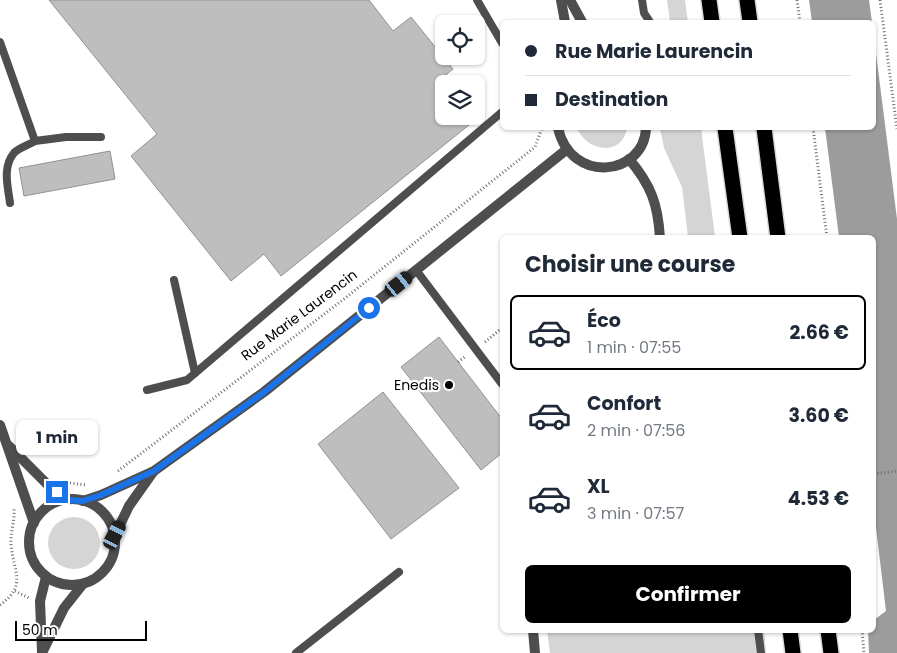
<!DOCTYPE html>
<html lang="fr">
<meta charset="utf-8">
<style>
:root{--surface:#fff;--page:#f6f6f7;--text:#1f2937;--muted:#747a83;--line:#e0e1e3;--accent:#000}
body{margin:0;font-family:Poppins,sans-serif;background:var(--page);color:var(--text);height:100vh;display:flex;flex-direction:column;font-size:19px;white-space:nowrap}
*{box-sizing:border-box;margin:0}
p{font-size:16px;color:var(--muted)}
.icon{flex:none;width:28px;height:28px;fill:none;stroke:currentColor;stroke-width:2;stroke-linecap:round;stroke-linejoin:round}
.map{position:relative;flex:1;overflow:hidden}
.side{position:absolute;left:500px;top:235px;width:376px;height:398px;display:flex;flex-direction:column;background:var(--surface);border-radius:8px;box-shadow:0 1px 4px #0004}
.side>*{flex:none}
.guide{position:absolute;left:500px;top:20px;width:376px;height:110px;border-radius:8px;box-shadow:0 1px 4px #0004;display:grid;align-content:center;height:110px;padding:0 25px;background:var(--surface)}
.controls{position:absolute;left:435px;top:15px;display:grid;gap:10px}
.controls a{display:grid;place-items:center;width:50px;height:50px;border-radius:8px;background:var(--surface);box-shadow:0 1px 4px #0004;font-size:25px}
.scale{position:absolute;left:15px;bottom:12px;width:132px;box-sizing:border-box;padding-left:5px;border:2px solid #000;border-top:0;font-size:14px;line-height:18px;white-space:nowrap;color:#000;-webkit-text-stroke:4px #fff;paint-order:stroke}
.end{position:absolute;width:22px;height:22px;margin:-11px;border:6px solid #1a73e8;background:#fff;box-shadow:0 0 0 2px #fff}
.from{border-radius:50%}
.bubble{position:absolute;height:35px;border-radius:8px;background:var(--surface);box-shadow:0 1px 4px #0004;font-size:16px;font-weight:700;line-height:35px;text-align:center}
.car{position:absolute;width:15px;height:30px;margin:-15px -8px;border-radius:6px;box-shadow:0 0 4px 1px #0007;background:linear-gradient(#222 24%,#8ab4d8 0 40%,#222 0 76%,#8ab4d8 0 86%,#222 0)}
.guide b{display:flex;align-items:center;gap:18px;height:48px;font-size:19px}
.guide b+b{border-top:1px solid var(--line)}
.guide i{width:12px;height:12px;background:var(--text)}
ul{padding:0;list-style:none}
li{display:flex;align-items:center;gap:15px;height:75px;margin:0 10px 8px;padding:0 15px;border:2px solid transparent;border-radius:8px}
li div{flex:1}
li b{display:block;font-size:19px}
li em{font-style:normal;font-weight:700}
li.active{border-color:var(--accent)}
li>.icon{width:45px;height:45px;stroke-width:1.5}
h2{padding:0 25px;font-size:22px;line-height:60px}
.button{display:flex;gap:10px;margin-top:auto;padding:10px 25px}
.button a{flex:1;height:58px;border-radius:8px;background:var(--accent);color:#fff;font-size:20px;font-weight:700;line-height:58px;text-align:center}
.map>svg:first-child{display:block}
</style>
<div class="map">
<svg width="897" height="653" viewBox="0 0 897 653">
<rect width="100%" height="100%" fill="#fff"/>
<g fill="#d5d5d5">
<polygon points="667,0 685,0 688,22 670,22"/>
<path d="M577,128H627C622,157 587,152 577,128Z"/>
<polygon points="660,128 701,128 715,237 688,237 682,187 664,148"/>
<circle cx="74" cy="543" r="26"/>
<polygon points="547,630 764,630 766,653 550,653"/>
</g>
<g fill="#9c9c9c">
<polygon points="809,0 869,0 872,22 812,22"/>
<polygon points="874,38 897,219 897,653 869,653 868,630 874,630 874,620 886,611 874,511 874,238 839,237 825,128 874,128"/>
</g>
<g fill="#bebebe" stroke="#929292">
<polygon points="49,0 369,0 393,31 411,17 453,69 436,83 444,93 444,116 462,116 469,125 281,276 264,254 231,281 131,156 157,134"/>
<polygon points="110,151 115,179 24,196 19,168"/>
<polygon points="439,337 502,419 502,453 481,470 401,367"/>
<polygon points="383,392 459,488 391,539 318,444"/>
</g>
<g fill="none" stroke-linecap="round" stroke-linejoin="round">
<g stroke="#dbdbdb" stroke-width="18">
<g id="motorway">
<polyline points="709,0 712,22"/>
<polyline points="747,0 750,22"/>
<polyline points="725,128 740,238"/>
<polyline points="764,128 778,238"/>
<polyline points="790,630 793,653"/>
<polyline points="828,630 831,653"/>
</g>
</g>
<g stroke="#707070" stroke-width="3" stroke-dasharray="1 2.5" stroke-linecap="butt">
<polyline points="797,0 800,22"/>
<polyline points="880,0 897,129"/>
<polyline points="813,128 827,238"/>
<polyline points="485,342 502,328"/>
<polyline points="458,362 466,356"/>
<polyline points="118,471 344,299 535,147 542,128"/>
<polyline points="874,474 897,471"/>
<polyline points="70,483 86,485"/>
<polyline points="15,591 29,598"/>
<path d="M0,605C27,585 14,573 11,545C10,533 15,521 14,509"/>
<polyline points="862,630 864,653"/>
</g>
<g stroke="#4e4e4e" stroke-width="8">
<polyline points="477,0 502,43"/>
<polyline points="642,0 644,13 650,22"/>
<path d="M0,42L35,141C29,145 18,148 14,153C2,167 8,187 10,203"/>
<polyline points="35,141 66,137 101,137"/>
<polyline points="416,270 502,384"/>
<polyline points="174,280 195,373"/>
<polyline points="147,390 187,380 502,112"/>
<polyline points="758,630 761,653"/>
<polyline points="296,653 399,572"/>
</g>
<g stroke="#4e4e4e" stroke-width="10">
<polyline points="0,425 34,523"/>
<polyline points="9,446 47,484 68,500"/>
</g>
<g stroke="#4e4e4e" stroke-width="10">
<polyline points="561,0 565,22"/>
<polyline points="570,0 582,22"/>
<path d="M558,128C571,185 644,176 646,128"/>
<path d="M629,159C651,185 658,204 660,238"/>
<circle cx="72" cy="542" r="43"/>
<polyline points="83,501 101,495 154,471 264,392 566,150"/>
<polyline points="115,535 129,506 153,472"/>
<polyline points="533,630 535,653"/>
<polyline points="42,652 40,601 46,577"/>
<polyline points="42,653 64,608 83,584"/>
</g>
<use href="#motorway" stroke="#000" stroke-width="15"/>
</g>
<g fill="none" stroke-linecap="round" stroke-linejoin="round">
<polyline stroke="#1a73e8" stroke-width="6" points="57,492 68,500 83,501 101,495 154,471 264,392 369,308"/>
</g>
<circle fill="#000" stroke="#fff" stroke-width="2" cx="449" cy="385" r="5"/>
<g text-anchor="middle" stroke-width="4.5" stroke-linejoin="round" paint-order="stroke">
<g font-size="14" fill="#000" stroke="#fff">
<text transform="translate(299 315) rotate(-37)" y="5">Rue Marie Laurencin</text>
</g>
<g font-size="14" fill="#000" stroke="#fff" text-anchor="end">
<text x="439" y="390">Enedis</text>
</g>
</g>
</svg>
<div class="controls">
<a><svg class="icon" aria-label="locate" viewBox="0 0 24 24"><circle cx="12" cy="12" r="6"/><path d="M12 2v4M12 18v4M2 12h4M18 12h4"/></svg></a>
<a><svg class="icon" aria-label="layers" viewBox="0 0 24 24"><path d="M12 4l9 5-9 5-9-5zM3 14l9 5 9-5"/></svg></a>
</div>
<div class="scale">50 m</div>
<i class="end from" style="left:369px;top:308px"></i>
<i class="end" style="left:57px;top:492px"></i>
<div class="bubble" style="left:16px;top:420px;width:82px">1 min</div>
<i class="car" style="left:399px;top:284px;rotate:51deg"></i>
<i class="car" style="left:115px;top:535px;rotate:27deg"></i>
<div class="guide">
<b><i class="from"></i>Rue Marie Laurencin</b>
<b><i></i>Destination</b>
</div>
<section class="side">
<h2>Choisir une course</h2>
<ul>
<li class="active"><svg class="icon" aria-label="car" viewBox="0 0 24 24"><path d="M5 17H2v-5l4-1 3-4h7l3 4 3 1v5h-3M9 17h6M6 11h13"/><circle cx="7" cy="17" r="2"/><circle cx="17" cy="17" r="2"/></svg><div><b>Éco</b><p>1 min · 07:55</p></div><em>2.66 €</em></li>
<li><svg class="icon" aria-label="car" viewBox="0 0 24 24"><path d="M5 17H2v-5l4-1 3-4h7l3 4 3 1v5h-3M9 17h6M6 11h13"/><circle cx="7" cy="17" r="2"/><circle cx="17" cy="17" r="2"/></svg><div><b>Confort</b><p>2 min · 07:56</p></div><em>3.60 €</em></li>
<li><svg class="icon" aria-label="car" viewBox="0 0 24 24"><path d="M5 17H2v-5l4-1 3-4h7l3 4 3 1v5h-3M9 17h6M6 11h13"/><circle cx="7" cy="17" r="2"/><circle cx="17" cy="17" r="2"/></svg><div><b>XL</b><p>3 min · 07:57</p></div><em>4.53 €</em></li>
</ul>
<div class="button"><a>Confirmer</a></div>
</section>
</div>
